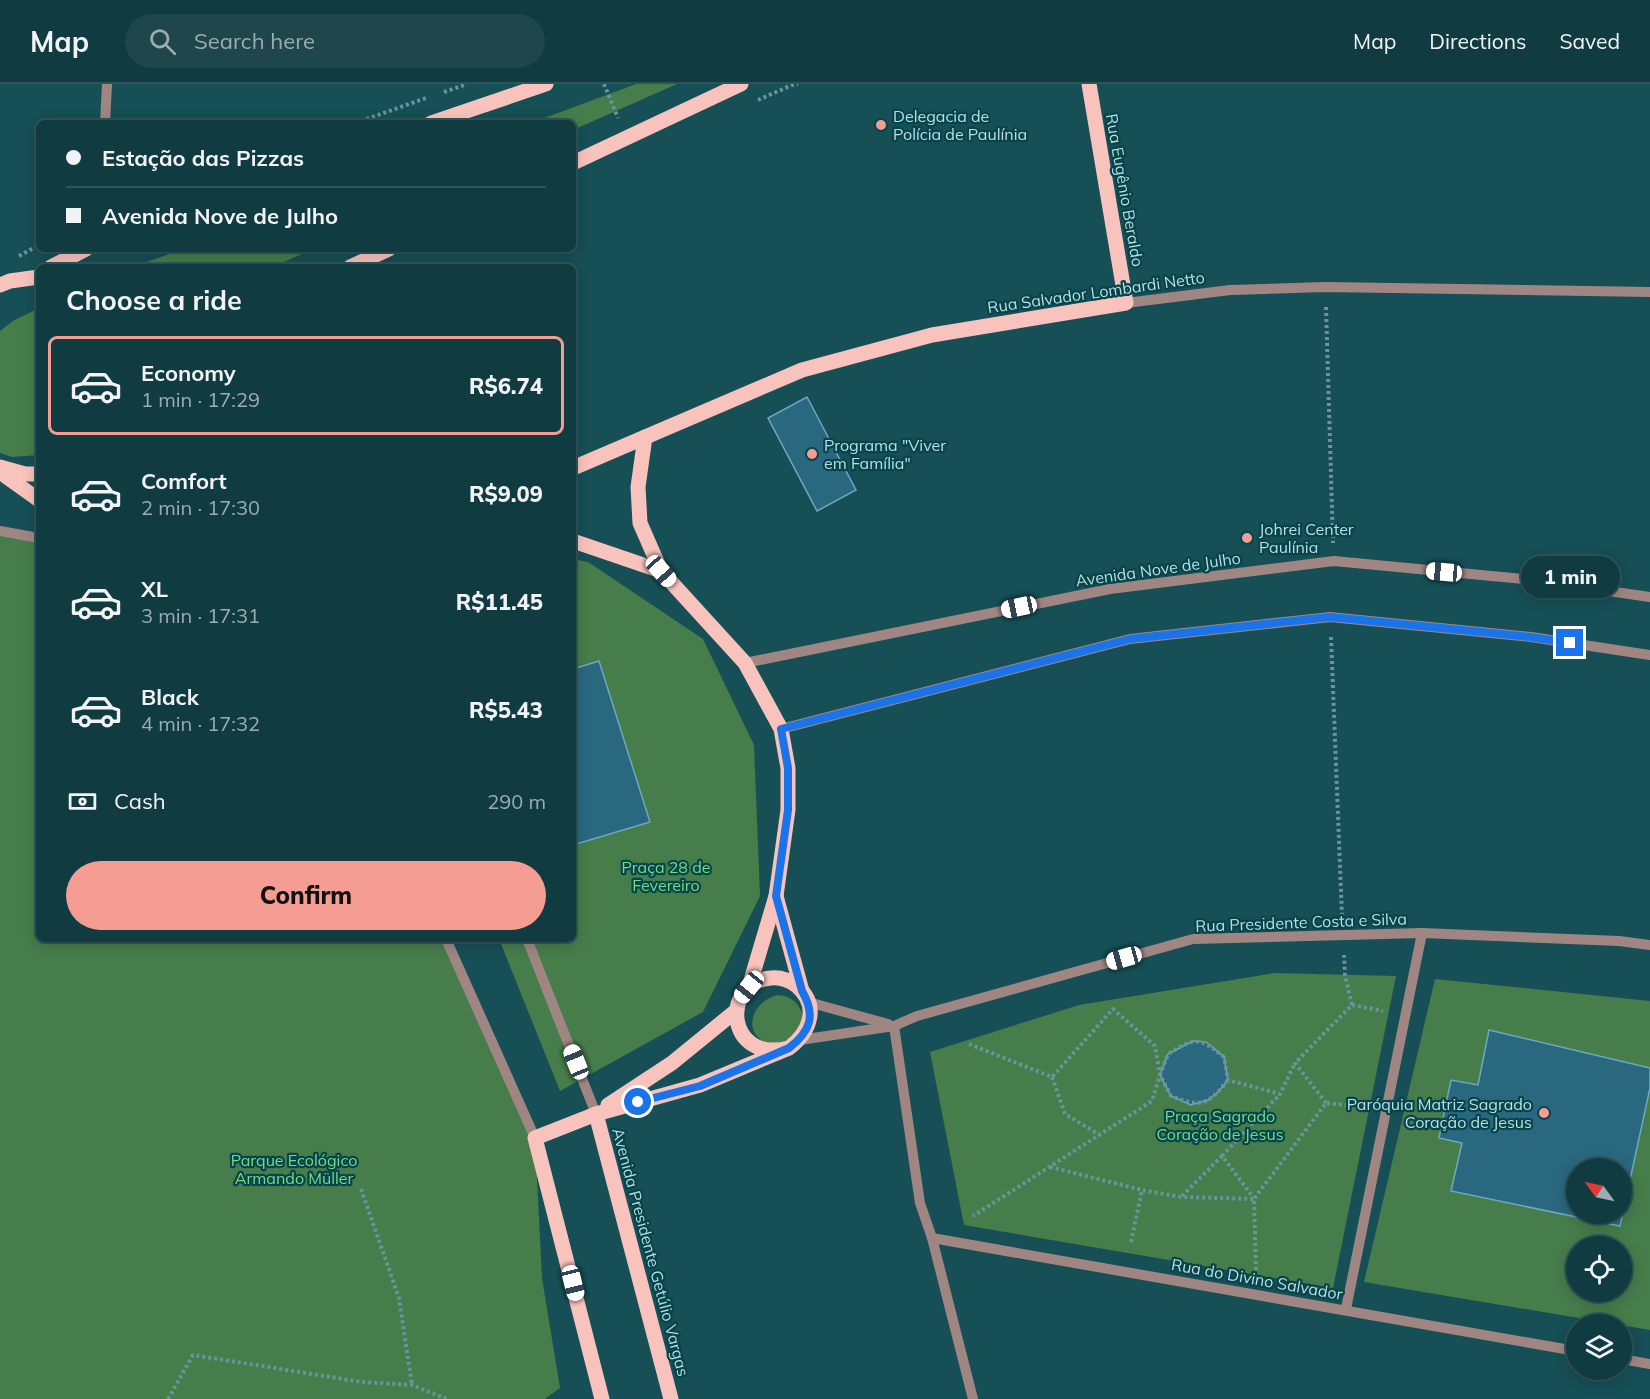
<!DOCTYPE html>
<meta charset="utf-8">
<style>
:root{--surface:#103b40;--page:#1e464b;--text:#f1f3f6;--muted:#9cadb1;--line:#305559;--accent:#f59c93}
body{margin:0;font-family:Mulish,sans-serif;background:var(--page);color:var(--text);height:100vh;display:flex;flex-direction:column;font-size:22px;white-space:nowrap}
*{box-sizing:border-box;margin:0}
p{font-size:20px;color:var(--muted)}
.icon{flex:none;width:33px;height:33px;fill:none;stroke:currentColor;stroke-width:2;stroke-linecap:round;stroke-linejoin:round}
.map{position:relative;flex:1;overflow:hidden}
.drawer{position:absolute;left:36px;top:180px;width:540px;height:678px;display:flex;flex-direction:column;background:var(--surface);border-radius:9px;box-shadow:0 3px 15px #0003,0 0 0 2px var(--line)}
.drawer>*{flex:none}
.hud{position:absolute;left:36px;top:36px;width:540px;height:132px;border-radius:9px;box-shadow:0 3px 15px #0003,0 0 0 2px var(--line);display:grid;align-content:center;height:132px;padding:0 30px;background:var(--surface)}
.needle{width:39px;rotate:303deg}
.tools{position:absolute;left:1566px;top:1074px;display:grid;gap:12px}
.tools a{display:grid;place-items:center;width:66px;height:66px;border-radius:50%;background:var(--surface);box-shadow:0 3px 15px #0003,0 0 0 2px var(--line);font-size:30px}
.end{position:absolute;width:27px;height:27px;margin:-14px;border:8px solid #1a73e8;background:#fff;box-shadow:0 0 0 3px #fff}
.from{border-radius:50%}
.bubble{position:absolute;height:42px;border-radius:21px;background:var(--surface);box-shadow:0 3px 15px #0003,0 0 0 2px var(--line);font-size:20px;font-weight:800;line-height:42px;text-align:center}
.car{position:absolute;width:18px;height:36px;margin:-18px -9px;border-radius:8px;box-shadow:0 0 4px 2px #0007;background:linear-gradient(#fff 24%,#345 0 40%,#fff 0 76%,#345 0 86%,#fff 0)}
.hud b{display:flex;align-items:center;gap:21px;height:57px;font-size:22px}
.hud b+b{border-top:2px solid var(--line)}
.hud i{width:15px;height:15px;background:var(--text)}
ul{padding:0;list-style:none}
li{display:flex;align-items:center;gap:18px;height:99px;margin:0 12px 9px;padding:0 18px;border:3px solid transparent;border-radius:9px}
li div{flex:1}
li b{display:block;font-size:22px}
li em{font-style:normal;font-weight:800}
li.current{border-color:var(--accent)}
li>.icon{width:54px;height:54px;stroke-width:1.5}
h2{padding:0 30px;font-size:27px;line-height:72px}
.pay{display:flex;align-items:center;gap:15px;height:66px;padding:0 30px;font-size:22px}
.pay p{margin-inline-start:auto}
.action{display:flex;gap:12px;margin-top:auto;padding:12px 30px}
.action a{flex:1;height:69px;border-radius:36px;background:var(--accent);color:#111;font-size:24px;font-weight:800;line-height:69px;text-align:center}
header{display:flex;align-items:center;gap:36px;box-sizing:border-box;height:84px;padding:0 30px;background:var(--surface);border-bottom:2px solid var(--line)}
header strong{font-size:28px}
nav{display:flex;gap:33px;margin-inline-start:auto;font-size:21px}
.search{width:420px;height:54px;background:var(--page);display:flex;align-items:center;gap:15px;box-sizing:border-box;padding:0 21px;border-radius:33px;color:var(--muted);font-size:22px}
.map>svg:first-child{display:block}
</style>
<header>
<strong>Map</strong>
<div class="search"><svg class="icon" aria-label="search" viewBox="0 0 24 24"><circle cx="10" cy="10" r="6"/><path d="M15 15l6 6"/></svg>Search here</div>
<nav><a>Map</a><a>Directions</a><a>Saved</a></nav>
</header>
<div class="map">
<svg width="1650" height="1315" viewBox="0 0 1650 1315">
<rect width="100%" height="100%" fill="#164f56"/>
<g fill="#467d4b" fill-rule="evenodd">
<polygon points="636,0 677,0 573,46 573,39 531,39"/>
<polygon points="184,165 313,165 273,183 132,183"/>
<polygon points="39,224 39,371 12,373 0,369 0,247 13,237"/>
<polygon points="0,447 39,454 39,855 446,855 535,1054 542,1194 560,1304 545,1315 0,1315"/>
<polygon points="573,475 588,478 703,555 754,661 760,812 703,928 560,1007 499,855 573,855"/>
<polygon points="1275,889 1396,892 1333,1204 964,1141 930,968 1079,921"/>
<path d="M1435,895L1650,917V1246L1364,1198ZM1576,1084H1622V1130H1576ZM1576,1162H1622V1208H1576Z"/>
<path d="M778,911C793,912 801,921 804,936L787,961C780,960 769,960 763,957C741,944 756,915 778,911Z"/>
</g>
<g fill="#2a687f" stroke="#6ca9c2" stroke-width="1.5" fill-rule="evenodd">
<polygon points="807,313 856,406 817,427 768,334"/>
<polygon points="599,577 650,738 573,761 573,585"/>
<path d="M1489,946L1650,984V1004L1620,1142L1451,1107L1462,1059L1439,1054L1451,996L1478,1001ZM1576,1084H1622V1130H1576Z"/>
<polygon points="1193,957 1206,958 1224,973 1228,996 1218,1008 1208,1016 1191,1021 1171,1012 1160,991 1168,970"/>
</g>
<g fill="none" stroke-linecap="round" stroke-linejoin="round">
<g stroke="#67959a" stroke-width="4" stroke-dasharray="3 3" stroke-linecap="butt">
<polyline points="604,0 618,34"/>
<polyline points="444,8 467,0"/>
<polyline points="758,16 792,1 798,0"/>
<polyline points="355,39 426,14"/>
<polyline points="19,172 39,161"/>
<polyline points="1326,223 1333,459"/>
<polyline points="1331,553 1342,833"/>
<polyline points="1352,921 1383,927"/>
<polyline points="969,960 1052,993 1113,925 1155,962 1160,991 1152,1017 973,1132"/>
<polyline points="1052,993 1065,1030 1100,1051"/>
<path d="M1228,996C1208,1021 1201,1024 1171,1012L1160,991L1168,970C1195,953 1199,953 1224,973L1228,996L1280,1010L1295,979"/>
<polyline points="1326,1019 1295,979 1352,921 1345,891 1344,871"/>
<polyline points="1222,1072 1280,1010"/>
<polyline points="1050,1083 1142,1106"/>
<polyline points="361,1105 399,1214 412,1301"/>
<polyline points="1182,1112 1222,1072 1254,1114"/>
<polyline points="1131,1158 1142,1106 1181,1113 1254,1115"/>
<polyline points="1256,1186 1254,1115 1326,1019 1365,1023"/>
<polyline points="168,1315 193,1271 362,1298 412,1301 447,1315"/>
</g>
<g stroke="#a08683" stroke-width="10">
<polyline points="105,39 107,0"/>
<polyline points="1126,219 1230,206 1325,203 1650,208"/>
<polyline points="0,447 39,454"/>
<polyline points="745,579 1110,505 1334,477 1533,496 1650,513"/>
<polyline points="781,645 1130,555 1330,533 1531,553 1650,571"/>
<polyline points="446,855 535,1054"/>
<polyline points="527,855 596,1030"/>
<polyline points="808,918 888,940"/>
<polyline points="894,942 920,1119 932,1154 973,1315"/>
<polyline points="800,956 894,942 917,932 1193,855 1422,849 1619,857 1650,861"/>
<polyline points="932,1154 1576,1267"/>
<polyline points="1346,1225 1422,849"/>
<polyline points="1622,1275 1650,1280"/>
</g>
<g stroke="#f9c3bd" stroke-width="15">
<polyline points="431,39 546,0"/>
<polyline points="573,79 741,0"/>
<polyline points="51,183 86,165"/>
<polyline points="350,183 389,165"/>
<polyline points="0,201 10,197 39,193"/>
<polyline points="645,353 638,403 640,439 661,487 745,579 781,645 788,684 788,726 776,812 749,903"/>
<polyline points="0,383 25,390 39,390"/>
<polyline points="573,384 802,286 932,251 1126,219 1089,0"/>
<polyline points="0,388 39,416"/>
<polyline points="573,457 661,487"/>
<polyline points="776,812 802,907"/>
<polyline points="608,1021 672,979 737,926"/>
<polyline points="596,1030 671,1315"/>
<path d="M602,1315L535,1054L596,1030L700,1001L789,964C810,948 820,922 797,902C789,896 780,893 771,894C720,898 726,980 789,964"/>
</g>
</g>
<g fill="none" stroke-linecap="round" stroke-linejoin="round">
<path stroke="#1a73e8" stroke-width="8" d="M638,1018L700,1002L789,964C811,947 816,931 802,907L776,812L788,726V684L781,645L1130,555L1330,533L1530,553L1570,559"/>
</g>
<g fill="#f59c93" stroke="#06454b" stroke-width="2">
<circle cx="881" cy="41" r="6"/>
<circle cx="812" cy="370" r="6"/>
<circle cx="1247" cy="454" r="6"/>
<circle cx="1544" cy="1029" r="6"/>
</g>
<g text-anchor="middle" stroke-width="4.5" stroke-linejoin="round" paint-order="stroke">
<g font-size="16" fill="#bcdee2" stroke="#06454b" text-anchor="start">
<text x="893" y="38">Delegacia de<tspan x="893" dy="18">Polícia de Paulínia</tspan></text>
<text x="824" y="367">Programa "Viver<tspan x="824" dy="18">em Família"</tspan></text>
<text x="1259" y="451">Johrei Center<tspan x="1259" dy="18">Paulínia</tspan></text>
<text x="1532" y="1026" text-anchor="end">Paróquia Matriz Sagrado<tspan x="1532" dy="18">Coração de Jesus</tspan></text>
</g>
<g font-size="16" fill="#bcdee2" stroke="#06454b">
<text transform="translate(1125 106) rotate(80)" y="6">Rua Eugênio Beraldo</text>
<text transform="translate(1096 208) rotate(-8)" y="6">Rua Salvador Lombardi Netto</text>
<text transform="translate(1158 485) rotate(-8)" y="6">Avenida Nove de Julho</text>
<text transform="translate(1301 838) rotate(-2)" y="6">Rua Presidente Costa e Silva</text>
<text transform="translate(651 1168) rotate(75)" y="6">Avenida Presidente Getúlio Vargas</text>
<text transform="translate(1257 1195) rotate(10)" y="6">Rua do Divino Salvador</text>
</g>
<g font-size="16" fill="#77dc81" stroke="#06454b">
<text x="666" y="789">Praça 28 de<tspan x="666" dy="18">Fevereiro</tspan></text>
<text x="1220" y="1038">Praça Sagrado<tspan x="1220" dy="18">Coração de Jesus</tspan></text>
<text x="294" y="1082">Parque Ecológico<tspan x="294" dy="18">Armando Müller</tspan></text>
</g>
</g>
</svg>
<div class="tools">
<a><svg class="needle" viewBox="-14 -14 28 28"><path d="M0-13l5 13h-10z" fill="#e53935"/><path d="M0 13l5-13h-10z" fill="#9cadb1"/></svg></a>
<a><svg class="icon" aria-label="locate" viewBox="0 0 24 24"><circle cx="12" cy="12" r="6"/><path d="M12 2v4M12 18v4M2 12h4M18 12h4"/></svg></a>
<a><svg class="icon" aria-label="layers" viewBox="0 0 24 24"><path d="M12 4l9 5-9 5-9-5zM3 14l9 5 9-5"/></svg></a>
</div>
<i class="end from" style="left:638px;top:1018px"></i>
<i class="end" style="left:1570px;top:559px"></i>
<div class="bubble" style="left:1521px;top:472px;width:99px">1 min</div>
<i class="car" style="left:661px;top:487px;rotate:138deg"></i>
<i class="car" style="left:1444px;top:488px;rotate:275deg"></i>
<i class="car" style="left:1019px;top:523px;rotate:258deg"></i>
<i class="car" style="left:1124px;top:874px;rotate:254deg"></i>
<i class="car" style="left:749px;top:903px;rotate:219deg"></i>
<i class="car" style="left:576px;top:978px;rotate:338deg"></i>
<i class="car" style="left:573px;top:1199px;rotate:166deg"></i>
<div class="hud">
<b><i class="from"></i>Estação das Pizzas</b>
<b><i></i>Avenida Nove de Julho</b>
</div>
<section class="drawer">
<h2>Choose a ride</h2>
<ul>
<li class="current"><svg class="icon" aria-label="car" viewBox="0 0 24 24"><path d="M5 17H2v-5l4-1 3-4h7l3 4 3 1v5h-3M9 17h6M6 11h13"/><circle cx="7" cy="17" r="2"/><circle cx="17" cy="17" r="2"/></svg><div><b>Economy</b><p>1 min · 17:29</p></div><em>R$6.74</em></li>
<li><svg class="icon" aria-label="car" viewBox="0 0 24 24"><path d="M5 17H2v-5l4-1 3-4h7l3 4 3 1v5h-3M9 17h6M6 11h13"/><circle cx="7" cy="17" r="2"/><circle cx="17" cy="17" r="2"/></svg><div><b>Comfort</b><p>2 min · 17:30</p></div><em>R$9.09</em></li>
<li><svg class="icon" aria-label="car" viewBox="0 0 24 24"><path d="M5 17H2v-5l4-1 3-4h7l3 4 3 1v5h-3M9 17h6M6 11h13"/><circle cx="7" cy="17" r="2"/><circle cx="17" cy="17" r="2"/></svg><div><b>XL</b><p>3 min · 17:31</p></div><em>R$11.45</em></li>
<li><svg class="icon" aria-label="car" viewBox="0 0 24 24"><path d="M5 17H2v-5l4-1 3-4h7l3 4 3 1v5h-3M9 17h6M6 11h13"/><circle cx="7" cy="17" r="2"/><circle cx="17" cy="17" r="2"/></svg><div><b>Black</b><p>4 min · 17:32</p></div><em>R$5.43</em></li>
</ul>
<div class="pay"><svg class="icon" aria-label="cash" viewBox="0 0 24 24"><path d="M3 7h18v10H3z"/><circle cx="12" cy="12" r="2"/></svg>Cash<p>290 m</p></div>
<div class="action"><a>Confirm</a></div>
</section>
</div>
